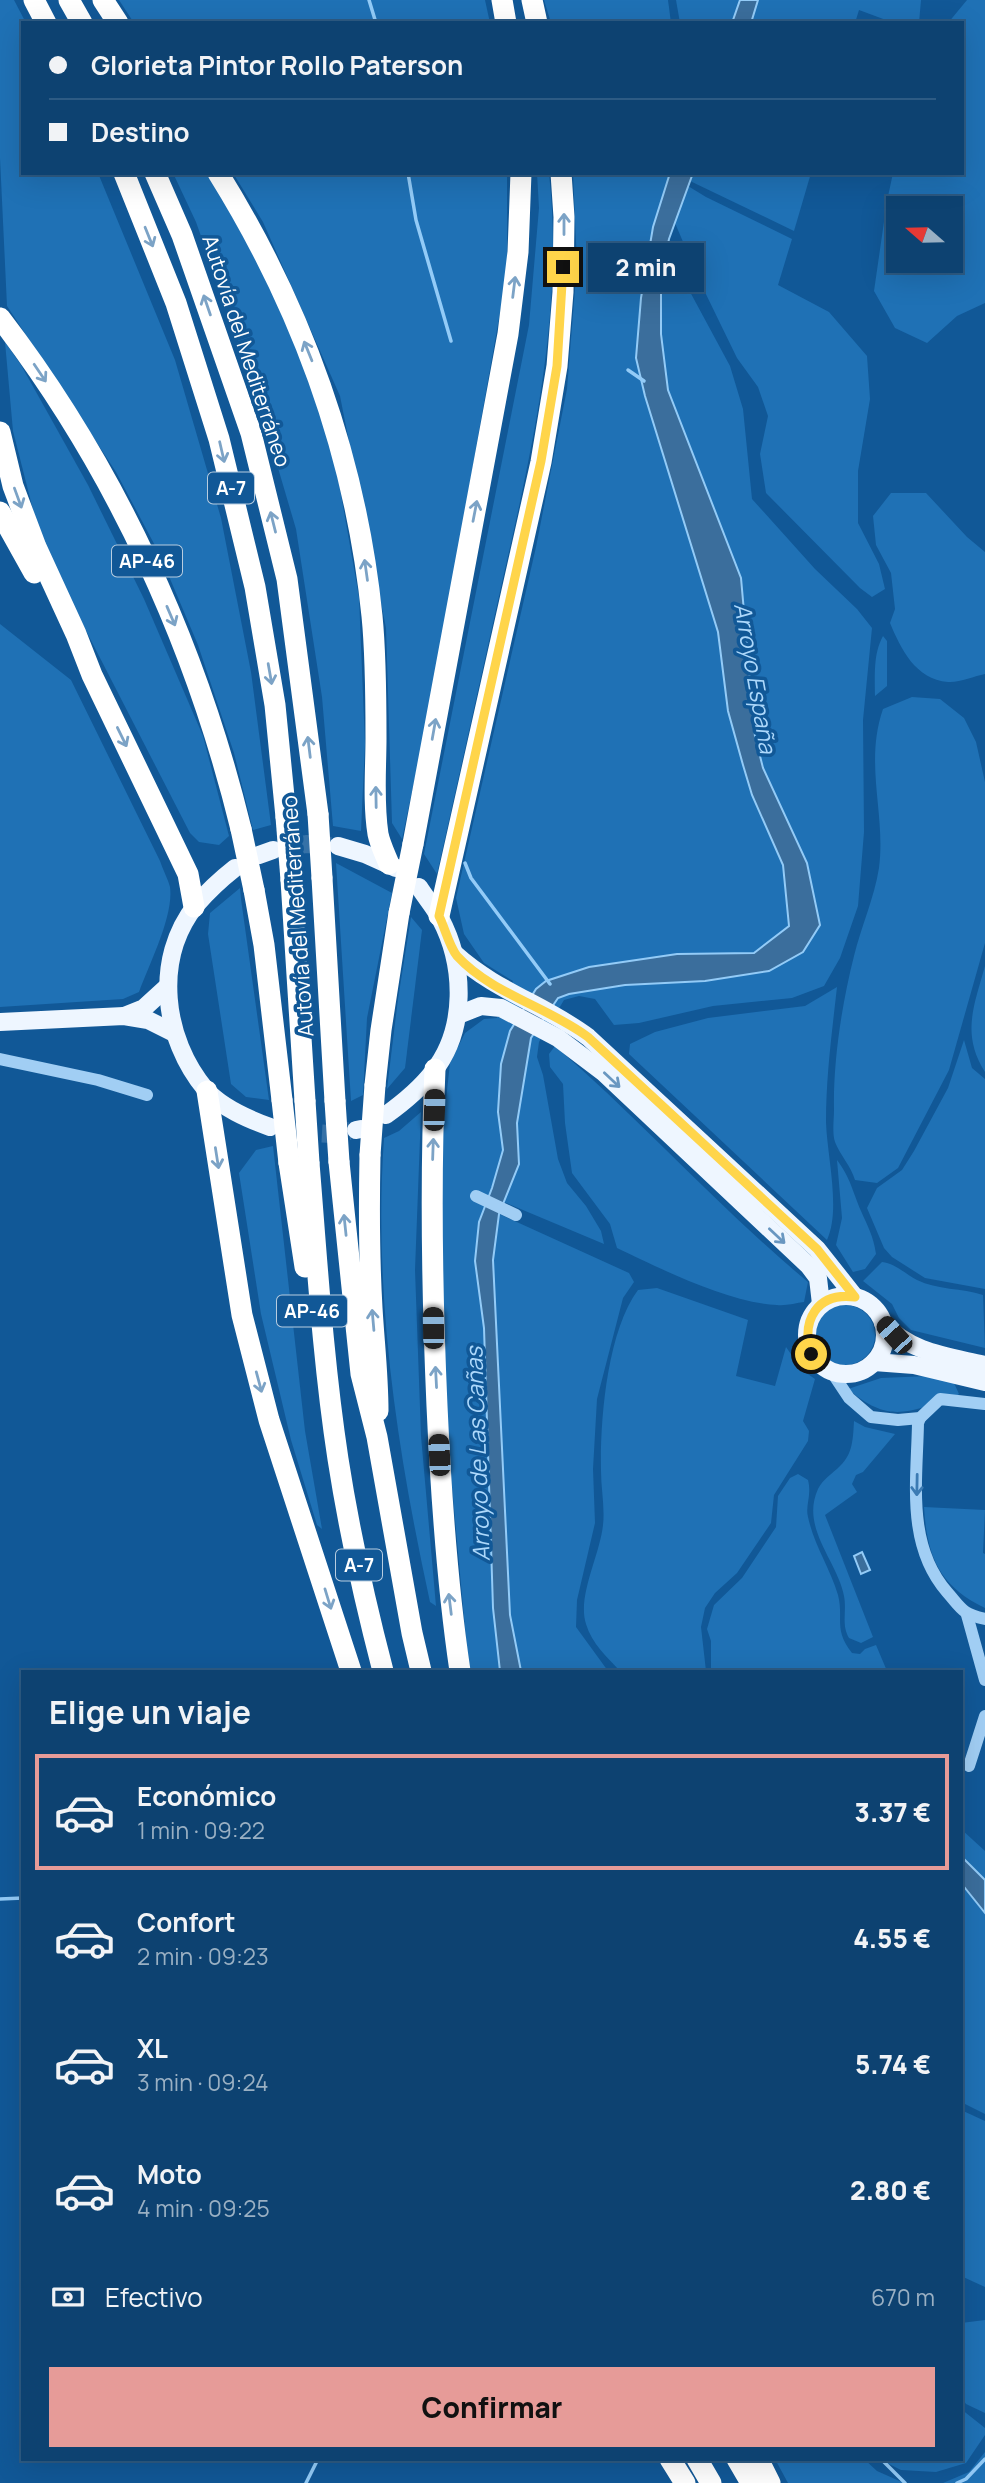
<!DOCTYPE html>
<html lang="es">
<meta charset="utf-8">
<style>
:root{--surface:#0d4271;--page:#164976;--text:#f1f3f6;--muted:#9ab0c3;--line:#2d5b84;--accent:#e69b98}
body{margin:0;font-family:Manrope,sans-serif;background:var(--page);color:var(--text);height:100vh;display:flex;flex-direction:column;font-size:26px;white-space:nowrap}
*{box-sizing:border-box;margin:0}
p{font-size:23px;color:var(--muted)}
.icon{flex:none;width:38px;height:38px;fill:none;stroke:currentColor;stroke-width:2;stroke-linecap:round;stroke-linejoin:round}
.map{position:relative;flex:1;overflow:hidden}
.drawer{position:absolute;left:21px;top:1670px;width:942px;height:791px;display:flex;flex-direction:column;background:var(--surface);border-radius:0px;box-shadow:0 7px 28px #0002,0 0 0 2px var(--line)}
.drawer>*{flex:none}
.banner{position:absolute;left:21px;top:21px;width:943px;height:154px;border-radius:0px;box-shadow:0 7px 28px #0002,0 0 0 2px var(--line);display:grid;align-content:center;height:154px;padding:0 28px;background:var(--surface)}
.needle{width:46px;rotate:290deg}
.controls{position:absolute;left:886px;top:196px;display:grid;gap:14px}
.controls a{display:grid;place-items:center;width:77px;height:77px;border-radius:0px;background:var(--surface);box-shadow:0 7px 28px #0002,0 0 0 2px var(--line);font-size:35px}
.end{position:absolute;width:32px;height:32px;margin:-16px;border:9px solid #ffd54a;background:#111;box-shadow:0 0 0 4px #111}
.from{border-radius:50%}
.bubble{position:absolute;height:49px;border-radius:0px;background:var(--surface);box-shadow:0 7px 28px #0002,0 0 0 2px var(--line);font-size:23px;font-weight:800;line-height:49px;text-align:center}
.car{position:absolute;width:21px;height:42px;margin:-21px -10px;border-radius:9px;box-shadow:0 0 5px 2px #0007;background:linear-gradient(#222 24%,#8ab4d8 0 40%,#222 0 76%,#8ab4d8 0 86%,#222 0)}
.banner b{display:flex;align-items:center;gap:24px;height:66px;font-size:26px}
.banner b+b{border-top:2px solid var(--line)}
.banner i{width:18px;height:18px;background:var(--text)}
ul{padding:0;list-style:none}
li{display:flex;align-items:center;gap:21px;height:116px;margin:0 14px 10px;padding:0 14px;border:4px solid transparent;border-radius:0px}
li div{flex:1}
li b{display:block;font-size:26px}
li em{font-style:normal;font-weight:800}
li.on{border-color:var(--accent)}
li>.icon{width:63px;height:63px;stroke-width:1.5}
h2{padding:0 28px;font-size:32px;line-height:84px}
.pay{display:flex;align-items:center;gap:18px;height:77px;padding:0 28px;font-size:26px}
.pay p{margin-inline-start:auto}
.primary-button{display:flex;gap:14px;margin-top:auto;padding:14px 28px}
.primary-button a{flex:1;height:80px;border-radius:0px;background:var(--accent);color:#111;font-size:28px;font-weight:800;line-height:80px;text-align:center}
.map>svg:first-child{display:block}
</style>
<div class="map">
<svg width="985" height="2483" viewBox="0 0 985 2483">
<rect width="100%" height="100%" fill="#115897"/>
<g fill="#1f71b5" fill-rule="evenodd">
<polygon points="0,0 14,0 26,23 23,23 23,173 98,173 175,360 221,518 251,672 271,825 253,830 234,753 198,645 160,555 116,472 7,306 0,158"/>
<polygon points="119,0 485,0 490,23 134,23"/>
<polygon points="544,0 668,0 671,23 551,23"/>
<polygon points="676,0 740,0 732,23 680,23"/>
<polygon points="758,0 921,0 919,23 894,23 859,10 855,23 751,23"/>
<path d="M967,0H985V303L957,316L927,343L895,328L874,291L887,201L893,173H962V23H948ZM950,208V261H898V208Z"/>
<polygon points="173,173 208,173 287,316 333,449 359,597 365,744 361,831 333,826 322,697 296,529 253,383 196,222"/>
<polygon points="233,173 507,173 507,273 432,697 402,839 392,823 386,628 340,396 263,222"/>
<path d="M537,173H549C564,310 533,446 503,578C481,677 459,776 437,874L424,854L529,325L539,208Z"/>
<polygon points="573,173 668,173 669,175 653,227 641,298 636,358 645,396 718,632 728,711 743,765 752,795 783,865 789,926 754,953 677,954 589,967 510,1031 501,1064 498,1112 503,1150 492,1188 479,1222 475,1261 484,1328 493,1608 500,1671 469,1671 447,1432 438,1173 450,1063 465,1033 484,1019 497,1018 513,981 484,963 464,934 456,898 536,547 567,389 577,264"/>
<polygon points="693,173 811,173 794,231 690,181"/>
<polygon points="688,186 706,197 792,239 778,285 829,312 867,356 870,399 858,471 858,523 879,564 885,589 872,597 860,588 766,493 760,454 768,416 758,387 737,358 701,284 675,223"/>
<polygon points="669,239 675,264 730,366 743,409 752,499 815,569 857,609 872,628 863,720 864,832 858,906 840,958 824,986 792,998 713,1006 639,1023 614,1025 595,999 579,996 564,1000 539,1042 537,1057 543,1075 558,1159 567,1183 586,1206 601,1231 604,1244 504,1202 519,1164 517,1123 531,1038 558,998 569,994 625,985 705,981 769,971 803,952 807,863 763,768 755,736 741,578 668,390 661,334 661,275"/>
<polygon points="5,342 21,365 88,485 144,599 203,736 229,836 219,845 199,842 190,833 42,545 13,431"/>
<path d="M891,493H926L967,537L985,552V674C974,676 959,683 948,682C915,679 901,649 890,623L895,609L891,573L876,545L873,516Z"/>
<path d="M0,624L71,680L160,861C163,870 168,879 170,887C174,916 149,964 139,992L123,999L0,1007Z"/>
<path d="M883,636L887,641V686L875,696C875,676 873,654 883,636Z"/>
<path d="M912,697L940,699L964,718L976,742L985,782V943L949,1070L898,1168L877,1183L855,1180C851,1166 840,1155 835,1142C832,1133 834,1119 834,1110C833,1061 842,1003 854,956C861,927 874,899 879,868C886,814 864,764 883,709Z"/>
<polygon points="336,863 392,893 367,1018 363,1095 351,1101"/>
<polygon points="240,888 241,899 269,1100 246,1097 231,1084 208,934 210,913"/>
<polygon points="411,917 422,930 405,1068 387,1089 398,999"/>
<path d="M985,966V1072C961,1034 974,1006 985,966Z"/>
<path d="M837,987C832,1032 826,1076 826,1122C827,1156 841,1210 827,1240L629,1054L630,1044L655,1032L708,1018L805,1006Z"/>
<polygon points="964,1040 972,1068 985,1079 985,1289 925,1278 892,1257 884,1248 867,1208 877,1188 902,1170 914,1151 948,1088"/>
<path d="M555,1046C642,1121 719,1208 808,1282L804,1302C796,1303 786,1306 777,1305C729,1303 661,1269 617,1248L610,1224L572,1173L565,1123L563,1084L550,1067L549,1054Z"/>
<path d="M421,1112L415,1270L421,1436L436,1606L430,1602C397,1450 373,1294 384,1138L399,1131Z"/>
<polygon points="273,1146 305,1431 322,1529 317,1525 291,1440 261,1314 239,1173 256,1150"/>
<path d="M837,1160C851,1179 852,1190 861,1211C868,1227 873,1235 876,1254L865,1269L853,1272L836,1245L842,1218Z"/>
<polygon points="499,1214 629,1273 634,1282 623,1298 597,1399 593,1469 595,1523 577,1600 576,1627 608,1671 521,1671 510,1615 493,1260"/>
<path d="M882,1262C895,1263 905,1274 917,1280C937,1290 962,1288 983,1295L985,1348L911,1330L899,1318L892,1304L863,1281Z"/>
<path d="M657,1288L748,1320L736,1376L775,1386L786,1347L802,1370L815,1379L803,1421L809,1431L808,1441L774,1495L771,1523L737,1573L715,1593L705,1608L701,1627L706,1671H620C607,1657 592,1644 586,1624C577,1596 600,1555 603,1525C605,1507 601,1489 601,1471C600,1420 607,1332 638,1290Z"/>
<circle cx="845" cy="1335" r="30"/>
<path d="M929,1376L954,1383L959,1394L955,1398C908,1411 890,1425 848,1389L881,1378Z"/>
<path d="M854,1421L865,1427L895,1434L863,1472L856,1475L852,1484L857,1492L825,1515L873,1637L861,1643L849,1638C841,1624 847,1612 844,1596C838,1562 800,1528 818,1489C823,1479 832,1474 840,1466C853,1454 853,1438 854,1421Z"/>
<path d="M798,1474L808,1480C812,1496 805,1505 808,1517C814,1545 830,1568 838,1595C844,1619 833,1629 852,1653L860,1654L865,1649L876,1645L887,1671H711V1641L707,1629L714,1605L742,1578L776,1527L778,1496L790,1478Z"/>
<path d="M924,1507L985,1510L983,1553L985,1554V1608C939,1586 927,1556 924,1507Z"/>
<polygon points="961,1829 985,1851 985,1880 961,1856"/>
<polygon points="961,1883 985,1913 985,2114 961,2102"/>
<polygon points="961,2110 985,2121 985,2287 961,2276"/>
<polygon points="985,2320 985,2413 966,2404 961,2397 961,2323"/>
<polygon points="961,2409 985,2428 985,2435 966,2463 936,2472 901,2470 879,2459 961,2459"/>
<polygon points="985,2452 985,2483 943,2483 969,2472"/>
<polygon points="775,2459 864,2459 877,2471 904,2483 788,2483"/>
</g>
<g fill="#3b6e9c" stroke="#93cbf7" stroke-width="2">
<polygon points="740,0 758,0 751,23 732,23"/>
<polygon points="670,173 693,173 669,239 661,275 661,334 668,390 741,578 755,736 763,768 807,863 820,925 803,952 769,971 705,981 625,985 569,994 558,998 531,1038 517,1123 519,1164 499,1214 493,1260 510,1615 521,1671 500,1671 493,1608 484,1328 475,1261 479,1222 492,1188 503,1150 498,1112 501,1064 510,1031 536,989 546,981 589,967 677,954 754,953 789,926 783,865 752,795 743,765 728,711 718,632 645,396 636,358 641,298 653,227"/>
<polygon points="862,1552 870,1570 861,1574 854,1556"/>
<polygon points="961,1856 985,1880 985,1913 961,1883"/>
</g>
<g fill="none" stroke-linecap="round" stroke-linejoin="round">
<g stroke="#93cbf7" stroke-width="3.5">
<polyline points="369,0 376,23"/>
<polyline points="408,173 416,220 451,341"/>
<polyline points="628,370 644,381"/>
<polyline points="465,863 471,878 550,984"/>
<polyline points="0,1899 23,1898"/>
<polyline points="881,2459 905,2483"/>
<polyline points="306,2483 318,2459"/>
<polyline points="957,2483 966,2479 985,2459"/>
</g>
<g stroke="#3571a7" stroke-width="18" stroke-dasharray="18 9" stroke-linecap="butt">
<polyline points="275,850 306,844 331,846"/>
<polyline points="295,1132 332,1134 350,1131"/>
</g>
<g stroke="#a1cef4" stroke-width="12">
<polyline points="0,1059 98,1080 147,1095"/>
<polyline points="476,1196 516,1215"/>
<polyline points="831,1371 849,1398 871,1417 898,1420 920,1418 940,1399 985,1404"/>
<path d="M920,1418L918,1423C917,1481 906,1545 947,1592C962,1609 962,1614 985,1619"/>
<polyline points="967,1615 985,1680"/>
<polyline points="969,1766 985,1716"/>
</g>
<g stroke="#eef6ff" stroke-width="18">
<polyline points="338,846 365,854 396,868"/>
<polyline points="259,855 273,850"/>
<path d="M235,868C221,879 208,891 196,905C153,959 163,1039 206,1090C222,1108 248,1119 270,1127"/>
<path d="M455,954C497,992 544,1004 588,1037L817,1249L855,1297"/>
<polyline points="458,1015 481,1006 501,1008 558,1038 603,1072 809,1266 818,1278 821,1304"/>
<polyline points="124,1016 144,1008 167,987"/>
<polyline points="0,1022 124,1016 148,1020 174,1033"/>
<path d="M386,1115C404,1102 420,1089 433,1072C467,1029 465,965 440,918C434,907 426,898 419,887"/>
<polyline points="356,1130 361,1129"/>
<circle cx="846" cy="1335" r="39"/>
<path d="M883,1323C911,1353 947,1356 985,1365"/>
<polyline points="874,1362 914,1365 985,1382"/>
</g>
<g stroke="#fff" stroke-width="21">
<polyline points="34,0 46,23"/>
<polyline points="69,0 82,23"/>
<polyline points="103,0 118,23"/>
<polyline points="502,0 506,23"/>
<polyline points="532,0 537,23"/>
<polyline points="124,173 176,303 219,439 255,587 275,705 286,817"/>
<polyline points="155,173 182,235 251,433 287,579 318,814"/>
<path d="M218,173C302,308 356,458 372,616C376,656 376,697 376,738C376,769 373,802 378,834C380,844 385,854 389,864"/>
<path d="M0,318C116,469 196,645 241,829"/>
<polyline points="0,432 13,486 36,547 76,634 92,675 188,874 194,907"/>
<polyline points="0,512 34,573"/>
<polyline points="413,844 508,334 518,252 521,173"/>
<polyline points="322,878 335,1101"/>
<polyline points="291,880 305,1101"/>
<polyline points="254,890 264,945 282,1100"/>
<polyline points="439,916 541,462 557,366 563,292 564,217 561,173"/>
<path d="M435,1069C430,1182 432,1293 437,1406C441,1495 447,1583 460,1671"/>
<polyline points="375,1085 381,1030 399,913"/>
<polyline points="207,1091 242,1315 269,1420 351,1671"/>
<path d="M370,1155C369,1206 369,1257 372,1308C374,1342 378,1376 378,1411"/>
<polyline points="339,1162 361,1374 377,1437 412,1633 421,1671"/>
<polyline points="289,1163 305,1267"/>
<path d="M309,1163C317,1261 323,1361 338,1459C349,1530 365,1602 383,1671"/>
<polyline points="670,2459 685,2483"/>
<polyline points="697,2459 711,2483"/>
<polyline points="737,2459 751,2483"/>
<polyline points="758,2459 770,2483"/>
</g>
<g stroke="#fff" stroke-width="21">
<polyline points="318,814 322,878"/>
<polyline points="286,817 291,880"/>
<polyline points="241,829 254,890"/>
<polyline points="399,913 413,844"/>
<polyline points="282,1100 289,1163"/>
<polyline points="305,1101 309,1163"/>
<polyline points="335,1101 339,1162"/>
<polyline points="370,1155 375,1085"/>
</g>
</g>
<defs><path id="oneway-shaft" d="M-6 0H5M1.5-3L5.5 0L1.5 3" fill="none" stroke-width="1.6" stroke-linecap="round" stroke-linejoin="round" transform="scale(1.75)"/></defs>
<g stroke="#7ca3c6">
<use href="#oneway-shaft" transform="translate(564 224) rotate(-90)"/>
<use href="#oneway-shaft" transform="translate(149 237) rotate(68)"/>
<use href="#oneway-shaft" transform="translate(514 287) rotate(-83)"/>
<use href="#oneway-shaft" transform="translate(207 305) rotate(-109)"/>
<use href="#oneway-shaft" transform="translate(308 351) rotate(-112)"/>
<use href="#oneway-shaft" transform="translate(40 373) rotate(56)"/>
<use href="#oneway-shaft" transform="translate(222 452) rotate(77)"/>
<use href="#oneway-shaft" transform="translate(18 498) rotate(70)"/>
<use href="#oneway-shaft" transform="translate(475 511) rotate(-79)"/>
<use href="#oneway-shaft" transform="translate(273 522) rotate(-104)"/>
<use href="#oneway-shaft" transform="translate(366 570) rotate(-98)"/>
<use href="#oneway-shaft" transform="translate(171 616) rotate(67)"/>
<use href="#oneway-shaft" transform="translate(270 674) rotate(80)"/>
<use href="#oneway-shaft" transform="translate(434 729) rotate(-80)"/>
<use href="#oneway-shaft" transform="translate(122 737) rotate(64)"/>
<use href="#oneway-shaft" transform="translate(309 747) rotate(-97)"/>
<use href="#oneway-shaft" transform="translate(376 797) rotate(-91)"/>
<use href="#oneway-shaft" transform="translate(433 1149) rotate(-88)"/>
<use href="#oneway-shaft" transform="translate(217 1158) rotate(81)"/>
<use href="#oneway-shaft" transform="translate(345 1225) rotate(-96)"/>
<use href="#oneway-shaft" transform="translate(373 1320) rotate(-95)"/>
<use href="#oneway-shaft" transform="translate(436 1377) rotate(-93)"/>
<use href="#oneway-shaft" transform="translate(259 1382) rotate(75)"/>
<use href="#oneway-shaft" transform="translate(328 1599) rotate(73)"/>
<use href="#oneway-shaft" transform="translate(450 1604) rotate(-97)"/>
</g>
<g stroke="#6997c1">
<use href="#oneway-shaft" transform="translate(612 1080) rotate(43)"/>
<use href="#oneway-shaft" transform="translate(777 1236) rotate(43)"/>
</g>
<use stroke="#3c7bb3" href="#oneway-shaft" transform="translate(917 1485) rotate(91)"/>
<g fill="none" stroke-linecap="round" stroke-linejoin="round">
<path stroke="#ffd54a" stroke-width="9" d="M563,267L557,366L541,461L439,916C445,928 449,946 457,956C492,994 548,1007 588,1037L817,1249L855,1297C817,1292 801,1320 811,1354"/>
</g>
<g text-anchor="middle" stroke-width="7" stroke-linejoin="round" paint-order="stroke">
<g fill="#115897" stroke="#b8cde0" stroke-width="2">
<rect x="208" y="472.5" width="46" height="31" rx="5"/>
<rect x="112" y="545.5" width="70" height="31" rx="5"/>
<rect x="277" y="1295.5" width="70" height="31" rx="5"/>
<rect x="336" y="1549.5" width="46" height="31" rx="5"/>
</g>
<g font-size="19" font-weight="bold" fill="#fff">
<text x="231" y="495">A-7</text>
<text x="147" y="568">AP-46</text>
<text x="312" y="1318">AP-46</text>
<text x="359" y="1572">A-7</text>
</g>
<g font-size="21" fill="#fff" stroke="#115897">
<text transform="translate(246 351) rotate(72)" y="7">Autovía del Mediterráneo</text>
<text transform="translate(298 916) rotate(-94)" y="7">Autovía del Mediterráneo</text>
</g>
<g font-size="23" font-style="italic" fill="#add8fb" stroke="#115897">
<text transform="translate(755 678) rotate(80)" y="8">Arroyo España</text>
<text transform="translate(478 1454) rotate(-92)" y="8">Arroyo de Las Cañas</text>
</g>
</g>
</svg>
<div class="controls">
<a><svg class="needle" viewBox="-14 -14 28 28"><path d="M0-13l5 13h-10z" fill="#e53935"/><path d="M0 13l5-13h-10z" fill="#9ab0c3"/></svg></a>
</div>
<i class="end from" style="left:811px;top:1354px"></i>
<i class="end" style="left:563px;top:267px"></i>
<div class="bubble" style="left:588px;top:243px;width:116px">2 min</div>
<i class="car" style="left:434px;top:1110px;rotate:2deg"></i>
<i class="car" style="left:433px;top:1328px;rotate:359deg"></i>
<i class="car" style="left:894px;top:1335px;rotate:318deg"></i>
<i class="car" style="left:439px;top:1455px;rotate:357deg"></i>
<div class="banner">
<b><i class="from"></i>Glorieta Pintor Rollo Paterson</b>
<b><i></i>Destino</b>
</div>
<section class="drawer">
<h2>Elige un viaje</h2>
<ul>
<li class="on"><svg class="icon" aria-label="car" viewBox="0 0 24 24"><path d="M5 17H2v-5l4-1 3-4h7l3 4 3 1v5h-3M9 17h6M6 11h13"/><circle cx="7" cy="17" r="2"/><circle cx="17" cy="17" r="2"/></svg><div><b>Económico</b><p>1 min · 09:22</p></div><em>3.37 €</em></li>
<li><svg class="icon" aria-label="car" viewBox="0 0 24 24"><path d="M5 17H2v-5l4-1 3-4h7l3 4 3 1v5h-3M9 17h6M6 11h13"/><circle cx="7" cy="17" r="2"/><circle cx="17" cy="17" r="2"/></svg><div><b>Confort</b><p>2 min · 09:23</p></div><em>4.55 €</em></li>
<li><svg class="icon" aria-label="car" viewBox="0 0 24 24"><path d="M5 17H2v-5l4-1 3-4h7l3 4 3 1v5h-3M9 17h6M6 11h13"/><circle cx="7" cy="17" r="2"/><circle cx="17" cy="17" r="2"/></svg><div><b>XL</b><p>3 min · 09:24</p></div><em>5.74 €</em></li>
<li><svg class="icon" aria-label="car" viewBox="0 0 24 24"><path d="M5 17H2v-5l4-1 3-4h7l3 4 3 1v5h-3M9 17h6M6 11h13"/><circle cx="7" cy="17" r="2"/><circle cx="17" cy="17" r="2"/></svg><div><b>Moto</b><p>4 min · 09:25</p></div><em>2.80 €</em></li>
</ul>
<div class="pay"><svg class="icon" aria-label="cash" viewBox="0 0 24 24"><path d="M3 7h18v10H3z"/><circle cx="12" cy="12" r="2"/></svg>Efectivo<p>670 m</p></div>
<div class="primary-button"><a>Confirmar</a></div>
</section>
</div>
